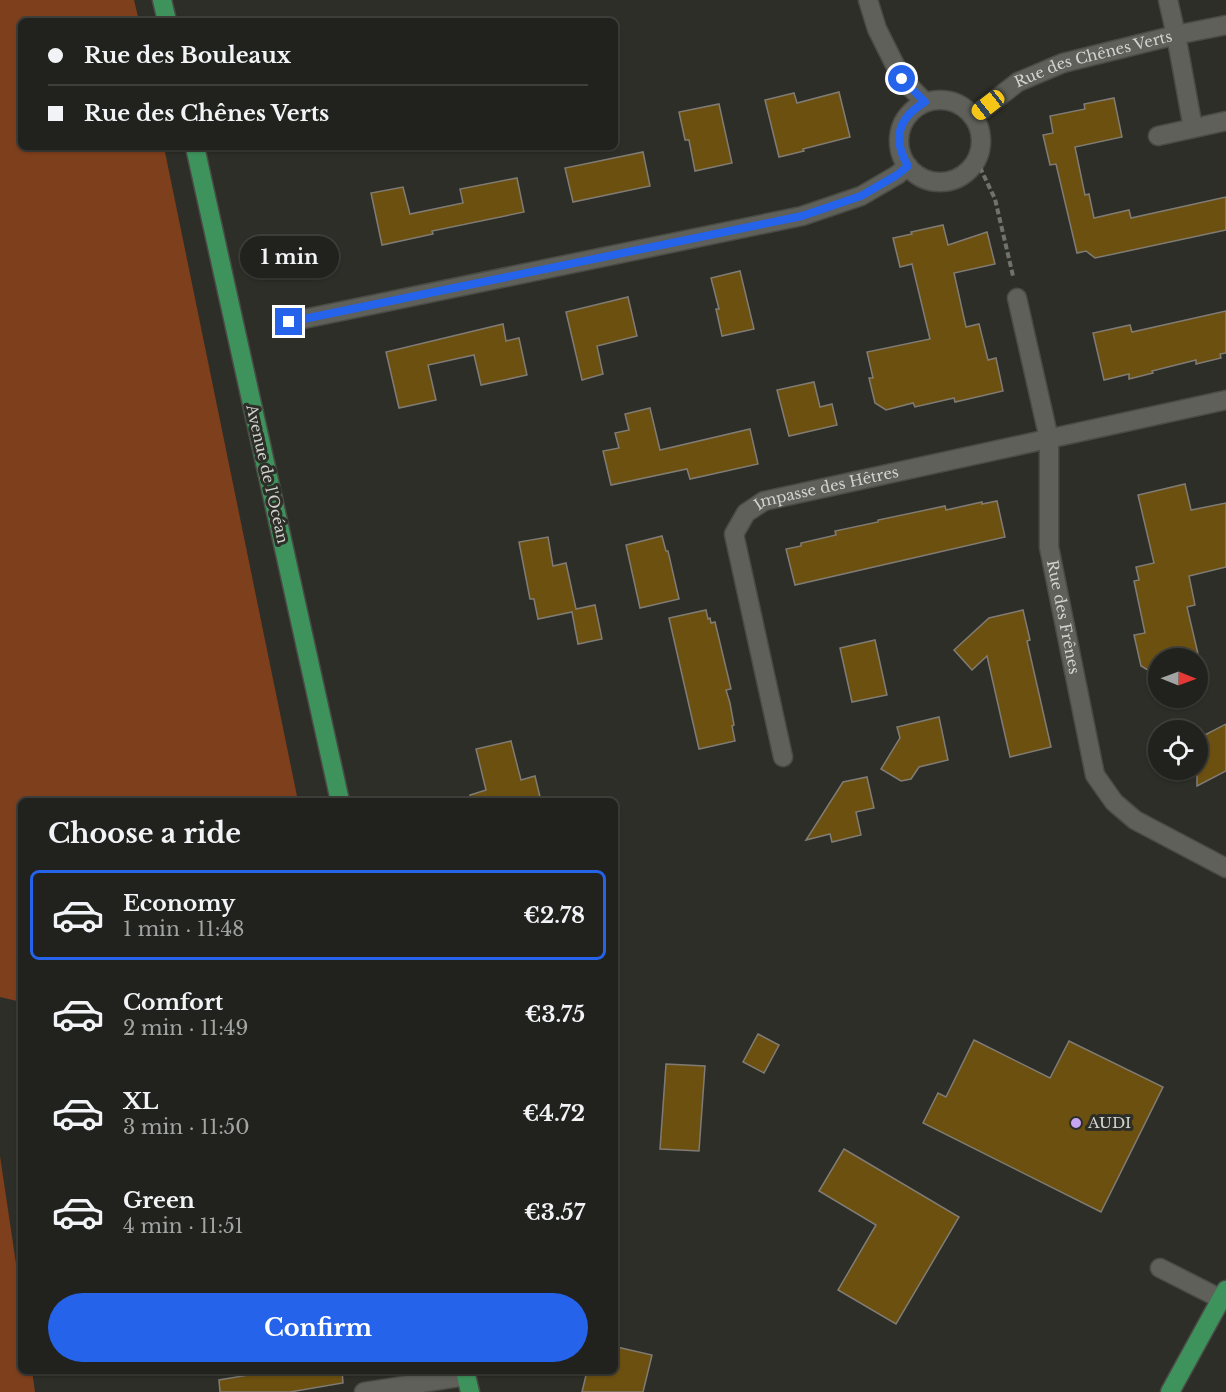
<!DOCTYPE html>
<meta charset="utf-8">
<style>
:root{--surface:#21221d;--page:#292a26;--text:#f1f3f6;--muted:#a2a4a4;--line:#3e3f3b;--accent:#2563eb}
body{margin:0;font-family:"Libre Baskerville",serif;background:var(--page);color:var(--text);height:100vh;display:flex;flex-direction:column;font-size:22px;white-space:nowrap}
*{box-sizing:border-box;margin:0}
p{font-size:20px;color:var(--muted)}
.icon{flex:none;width:33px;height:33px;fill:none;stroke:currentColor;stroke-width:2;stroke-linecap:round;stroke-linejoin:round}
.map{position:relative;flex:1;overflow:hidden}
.panel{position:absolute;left:18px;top:798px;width:600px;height:576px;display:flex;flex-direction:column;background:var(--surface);border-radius:9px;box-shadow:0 2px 4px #0004,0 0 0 2px var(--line)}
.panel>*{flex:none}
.banner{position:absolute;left:18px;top:18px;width:600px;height:132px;border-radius:9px;box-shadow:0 2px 4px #0004,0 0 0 2px var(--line);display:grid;align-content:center;height:132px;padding:0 30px;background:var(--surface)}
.needle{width:39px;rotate:91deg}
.fabs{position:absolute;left:1148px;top:648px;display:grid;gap:12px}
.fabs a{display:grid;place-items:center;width:60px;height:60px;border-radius:50%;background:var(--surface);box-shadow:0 2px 4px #0004,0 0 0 2px var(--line);font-size:30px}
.end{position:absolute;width:27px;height:27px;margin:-14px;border:8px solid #2563eb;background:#fff;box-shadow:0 0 0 3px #fff}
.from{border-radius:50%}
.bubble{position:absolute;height:42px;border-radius:21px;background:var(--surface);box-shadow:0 2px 4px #0004,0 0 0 2px var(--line);font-size:20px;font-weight:700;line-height:42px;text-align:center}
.car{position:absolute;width:18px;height:36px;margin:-18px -9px;border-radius:8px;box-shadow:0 0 4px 2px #0007;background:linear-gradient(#f5c518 24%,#345 0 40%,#f5c518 0 76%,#345 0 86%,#f5c518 0)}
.banner b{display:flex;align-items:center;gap:21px;height:57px;font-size:22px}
.banner b+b{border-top:2px solid var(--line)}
.banner i{width:15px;height:15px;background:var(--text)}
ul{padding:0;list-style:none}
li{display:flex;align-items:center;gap:18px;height:90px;margin:0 12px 9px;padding:0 18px;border:3px solid transparent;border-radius:9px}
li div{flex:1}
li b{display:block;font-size:22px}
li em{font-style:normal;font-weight:700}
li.active{border-color:var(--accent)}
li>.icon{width:54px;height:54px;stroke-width:1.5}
h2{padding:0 30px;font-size:27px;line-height:72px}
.button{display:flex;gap:12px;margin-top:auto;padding:12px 30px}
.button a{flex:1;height:69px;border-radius:36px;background:var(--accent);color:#fff;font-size:24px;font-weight:700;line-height:69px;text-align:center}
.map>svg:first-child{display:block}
</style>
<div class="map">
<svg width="1226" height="1392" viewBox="0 0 1226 1392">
<rect width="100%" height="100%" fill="#2c2e27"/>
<g fill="#7e3f1c">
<polygon points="0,0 134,0 139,21 21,21 21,147 164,147 298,801 21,801 21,1002 0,997"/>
<polygon points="0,1156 21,1297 21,1371 32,1371 35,1392 0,1392"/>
</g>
<g fill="#6c5010" stroke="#807c75" stroke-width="1.5">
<polygon points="839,92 850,137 803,149 804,151 779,157 765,100 794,93 797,103"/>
<polygon points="1114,98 1122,137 1075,147 1085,195 1089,194 1094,218 1129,210 1131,218 1226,197 1226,230 1095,258 1086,251 1077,253 1056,164 1050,165 1043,135 1053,133 1050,116 1085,109 1084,104"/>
<polygon points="719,104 732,163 695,171 689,140 685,140 679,112"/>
<polygon points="643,152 650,186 573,202 565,168"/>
<polygon points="517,178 524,212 432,231 433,234 382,245 371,193 403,187 410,214 463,203 460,189"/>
<polygon points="943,225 948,245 987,232 995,264 954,273 966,327 979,324 988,360 996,358 1003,391 955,402 954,398 915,407 913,403 886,410 875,403 869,378 873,378 867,352 930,339 912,264 900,267 893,238 912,234 911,232"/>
<polygon points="740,271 754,329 722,336 716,309 719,309 711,278"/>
<polygon points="628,297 637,336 597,346 603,374 582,380 566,312"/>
<polygon points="1226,311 1226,353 1220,354 1221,358 1196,364 1196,360 1152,371 1153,373 1129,379 1129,374 1104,380 1093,333 1130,325 1132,332"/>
<polygon points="503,324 506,341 519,338 527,375 481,385 474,355 428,365 436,400 399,408 386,352"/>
<polygon points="814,382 820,407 832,404 837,425 789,436 777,390"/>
<polygon points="650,408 660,450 750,429 758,464 690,479 687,469 611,485 603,451 619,448 615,433 629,430 625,414"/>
<polygon points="1185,484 1191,510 1226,503 1226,567 1189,576 1195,605 1187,607 1202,671 1197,672 1197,658 1158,658 1158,676 1141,666 1134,635 1145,633 1134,581 1139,580 1136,567 1154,563 1138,495"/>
<polygon points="997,501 1005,537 795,585 786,549 801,546 801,543 836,535 835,531 878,522 878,520 945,506 946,510 982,502 982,504"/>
<polygon points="662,536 666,551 668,551 679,599 640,608 626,545"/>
<polygon points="548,537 553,566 566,563 576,609 595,605 602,639 578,644 572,612 538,619 534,599 530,599 519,542"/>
<polygon points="706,610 708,619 710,618 711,623 715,622 731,689 726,690 730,703 734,725 732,726 735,741 699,749 669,618"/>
<polygon points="1023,610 1030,640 1027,641 1051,747 1010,757 987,656 972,670 954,650 989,618"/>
<polygon points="875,640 887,695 852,702 840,648"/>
<polygon points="939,717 948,760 919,767 911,779 901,781 881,769 900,738 897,727"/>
<polygon points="1226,724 1226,771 1197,786 1197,739"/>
<polygon points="511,741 521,780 535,776 541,801 471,801 470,795 486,790 476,749"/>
<polygon points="867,777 874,808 856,812 861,835 832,842 830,834 806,840 843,782"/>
<polygon points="758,1034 779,1045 764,1073 743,1062"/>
<polygon points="974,1040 1050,1078 1069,1041 1163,1087 1101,1212 923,1123 938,1093 946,1097"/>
<polygon points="666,1064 705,1066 699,1151 660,1149"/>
<polygon points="844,1149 959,1217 896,1324 838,1290 876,1225 819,1191"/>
<polygon points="617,1347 652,1355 643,1392 582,1392 587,1371 615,1371 615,1355"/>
<polygon points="273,1371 342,1371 343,1383 290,1392 220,1392 219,1380"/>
</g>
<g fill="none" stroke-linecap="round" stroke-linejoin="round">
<g stroke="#4a4b45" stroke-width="21">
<g id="minor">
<polyline points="868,0 877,29 902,79 925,102"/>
<polyline points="1168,0 1176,35 1193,128"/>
<circle cx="940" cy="141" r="41"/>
<path id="s1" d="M973,117L1018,82L1063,63L1176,35L1226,25"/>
<polyline points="1158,136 1226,121"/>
<path id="s2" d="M1017,298L1049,439V547L1095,775L1114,802L1135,820L1226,868"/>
<polyline points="289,322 802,216 861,196 897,175 908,166"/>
<path id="s3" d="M783,757L734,534L746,513L764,501L1226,400"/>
<polyline points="1160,1268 1221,1299"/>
<polyline points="364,1392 466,1376"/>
</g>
</g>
<g stroke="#4a4b45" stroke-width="21">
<g id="major">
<polyline points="162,0 167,21"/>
<polyline points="195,147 340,801"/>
<polyline points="465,1371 470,1392"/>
<polyline points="1170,1392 1226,1290"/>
</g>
</g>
<polyline stroke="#71726c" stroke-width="4" stroke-dasharray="6 3" stroke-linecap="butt" points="976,159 995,199 1013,276"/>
<use href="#minor" stroke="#5e6059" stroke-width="18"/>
<use href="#major" stroke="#3e935d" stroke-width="18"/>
</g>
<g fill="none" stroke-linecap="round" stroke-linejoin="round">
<path stroke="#2563eb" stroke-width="8" d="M289,322L802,216L861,196L897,175L908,166C892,139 898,118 925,102L902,79"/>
</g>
<circle fill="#c6a6f0" stroke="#2c2e27" stroke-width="2" cx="1076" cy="1123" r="6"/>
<g text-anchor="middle" stroke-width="6" stroke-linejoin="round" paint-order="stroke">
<g font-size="15" fill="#d2d3cf" stroke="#2c2e27">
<text dy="5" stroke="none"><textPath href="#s1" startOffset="136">Rue des Chênes Verts</textPath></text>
<text transform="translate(267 474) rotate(77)" y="5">Avenue de l'Océan</text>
<text dy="5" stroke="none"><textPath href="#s3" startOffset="338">Impasse des Hêtres</textPath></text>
<text dy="5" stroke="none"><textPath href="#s2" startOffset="324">Rue des Frênes</textPath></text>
</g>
<g font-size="15" fill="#d2d3cf" stroke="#2c2e27" text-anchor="start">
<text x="1088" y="1128">AUDI</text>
</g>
</g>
</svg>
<div class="fabs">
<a><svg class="needle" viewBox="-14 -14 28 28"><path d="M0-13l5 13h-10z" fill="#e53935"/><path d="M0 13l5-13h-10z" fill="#a2a4a4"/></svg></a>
<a><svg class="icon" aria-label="locate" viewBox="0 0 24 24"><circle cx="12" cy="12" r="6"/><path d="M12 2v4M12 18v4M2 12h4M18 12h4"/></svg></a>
</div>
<i class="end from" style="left:902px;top:79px"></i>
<i class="end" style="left:289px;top:322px"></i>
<div class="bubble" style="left:240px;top:236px;width:99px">1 min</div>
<i class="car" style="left:988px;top:105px;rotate:232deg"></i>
<div class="banner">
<b><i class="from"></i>Rue des Bouleaux</b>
<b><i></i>Rue des Chênes Verts</b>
</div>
<section class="panel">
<h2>Choose a ride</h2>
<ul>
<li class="active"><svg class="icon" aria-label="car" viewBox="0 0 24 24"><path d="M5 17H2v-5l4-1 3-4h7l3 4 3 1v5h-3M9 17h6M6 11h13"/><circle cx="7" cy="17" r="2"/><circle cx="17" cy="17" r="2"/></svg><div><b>Economy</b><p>1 min · 11:48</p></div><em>€2.78</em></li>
<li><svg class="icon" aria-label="car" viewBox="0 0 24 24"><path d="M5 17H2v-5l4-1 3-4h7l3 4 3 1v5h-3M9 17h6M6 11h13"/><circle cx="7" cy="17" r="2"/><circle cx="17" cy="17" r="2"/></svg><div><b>Comfort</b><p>2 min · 11:49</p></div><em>€3.75</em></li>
<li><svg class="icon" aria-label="car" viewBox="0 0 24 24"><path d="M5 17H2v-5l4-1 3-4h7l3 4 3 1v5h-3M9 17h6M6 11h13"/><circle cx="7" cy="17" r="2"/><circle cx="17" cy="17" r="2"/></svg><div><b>XL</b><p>3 min · 11:50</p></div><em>€4.72</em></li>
<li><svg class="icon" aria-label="car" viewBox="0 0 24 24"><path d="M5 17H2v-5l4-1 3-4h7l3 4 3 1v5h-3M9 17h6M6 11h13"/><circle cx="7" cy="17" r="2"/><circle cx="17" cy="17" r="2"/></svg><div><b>Green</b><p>4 min · 11:51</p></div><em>€3.57</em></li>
</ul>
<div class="button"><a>Confirm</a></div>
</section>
</div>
